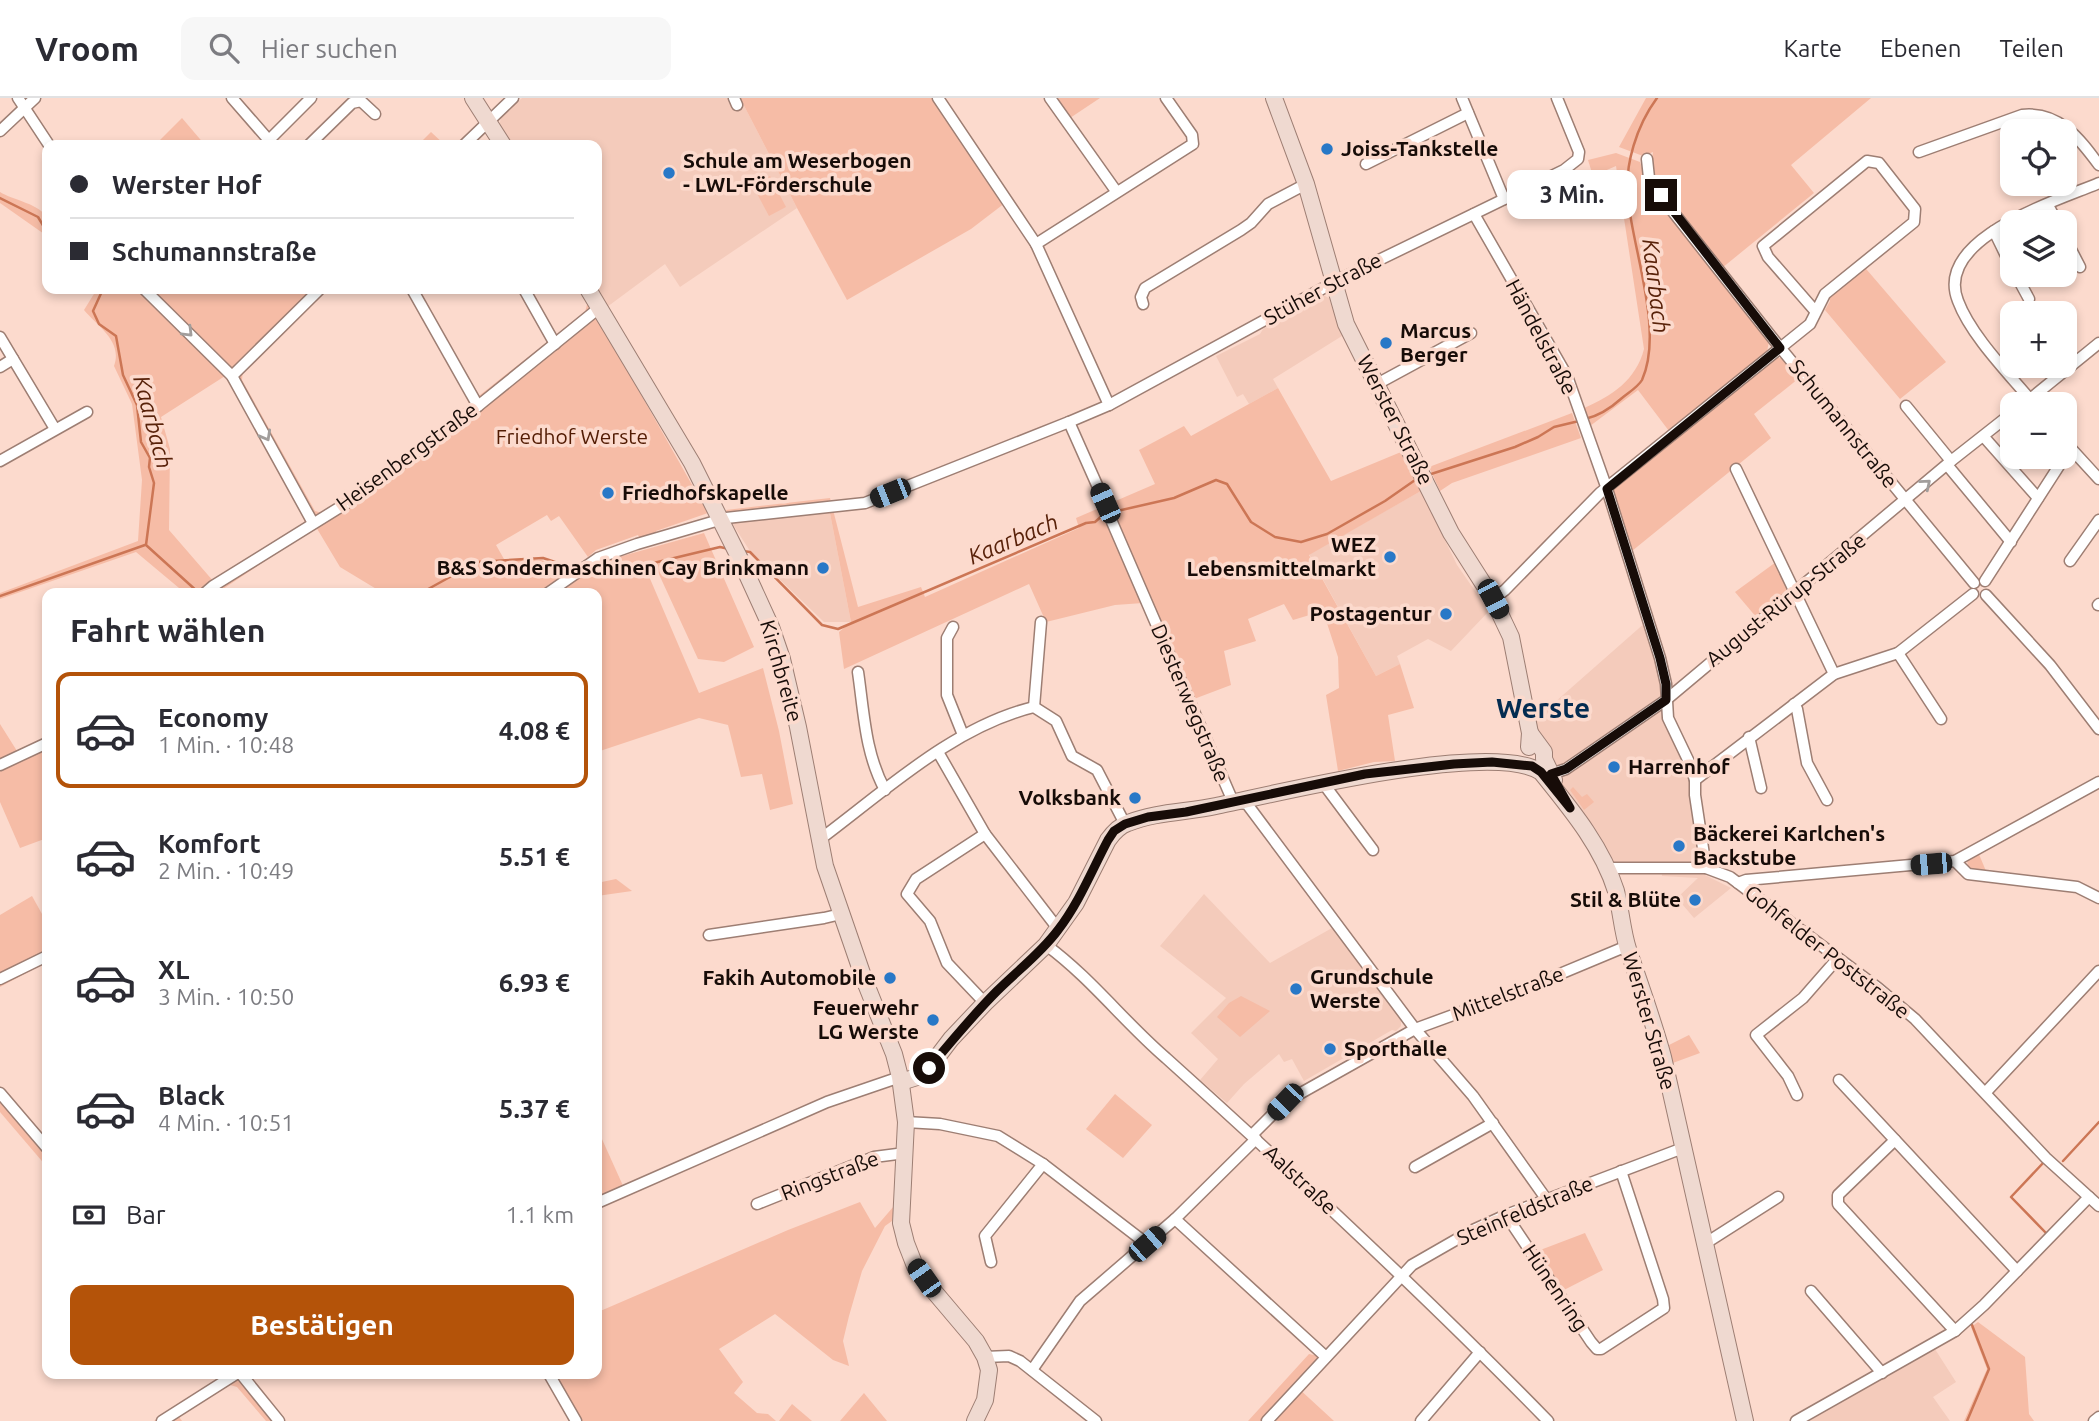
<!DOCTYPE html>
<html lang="de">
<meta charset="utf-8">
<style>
:root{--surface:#fff;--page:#f7f7f7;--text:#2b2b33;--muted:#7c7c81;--line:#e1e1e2;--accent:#b45309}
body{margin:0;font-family:Ubuntu,sans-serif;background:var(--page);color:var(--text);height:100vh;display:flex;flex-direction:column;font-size:26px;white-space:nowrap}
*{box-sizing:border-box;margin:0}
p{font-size:23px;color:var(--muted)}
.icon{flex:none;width:38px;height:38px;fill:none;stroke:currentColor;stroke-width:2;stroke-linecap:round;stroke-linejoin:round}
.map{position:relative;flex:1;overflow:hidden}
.side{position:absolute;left:42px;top:490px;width:560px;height:791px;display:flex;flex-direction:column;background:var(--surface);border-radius:14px;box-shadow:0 4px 10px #0003}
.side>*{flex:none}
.top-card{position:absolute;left:42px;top:42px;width:560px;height:154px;border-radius:14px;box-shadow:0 4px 10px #0003;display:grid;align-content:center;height:154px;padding:0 28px;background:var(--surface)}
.fabs{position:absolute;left:2000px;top:21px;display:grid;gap:14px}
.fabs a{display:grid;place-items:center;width:77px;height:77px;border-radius:14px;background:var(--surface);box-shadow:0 4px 10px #0003;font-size:35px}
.end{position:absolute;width:32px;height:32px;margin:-16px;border:9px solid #170c08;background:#fff;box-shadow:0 0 0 4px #fff}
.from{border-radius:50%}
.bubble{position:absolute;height:49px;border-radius:14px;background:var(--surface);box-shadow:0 4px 10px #0003;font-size:23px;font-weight:700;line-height:49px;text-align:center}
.car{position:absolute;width:21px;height:42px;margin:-21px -10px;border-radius:9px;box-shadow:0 0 5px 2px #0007;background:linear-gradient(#222 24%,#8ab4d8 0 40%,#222 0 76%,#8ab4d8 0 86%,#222 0)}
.top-card b{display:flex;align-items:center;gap:24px;height:66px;font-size:26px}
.top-card b+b{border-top:2px solid var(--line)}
.top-card i{width:18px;height:18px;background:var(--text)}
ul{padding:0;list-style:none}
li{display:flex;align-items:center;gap:21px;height:116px;margin:0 14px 10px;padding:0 14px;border:4px solid transparent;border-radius:14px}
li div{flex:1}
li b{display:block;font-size:26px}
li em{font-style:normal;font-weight:700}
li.on{border-color:var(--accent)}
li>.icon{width:63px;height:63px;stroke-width:1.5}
h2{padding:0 28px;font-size:32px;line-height:84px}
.pay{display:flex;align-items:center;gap:18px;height:77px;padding:0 28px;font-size:26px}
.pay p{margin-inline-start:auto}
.button{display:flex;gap:14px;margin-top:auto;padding:14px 28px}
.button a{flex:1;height:80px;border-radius:14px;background:var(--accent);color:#fff;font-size:28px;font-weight:700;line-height:80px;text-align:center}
header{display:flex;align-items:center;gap:42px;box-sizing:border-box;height:98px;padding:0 35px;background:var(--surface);border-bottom:2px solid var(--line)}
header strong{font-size:33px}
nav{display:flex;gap:38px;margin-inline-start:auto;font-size:24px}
.search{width:490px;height:63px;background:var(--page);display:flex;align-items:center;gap:18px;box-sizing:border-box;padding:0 24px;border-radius:14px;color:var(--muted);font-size:26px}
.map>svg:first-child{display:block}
</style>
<header>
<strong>Vroom</strong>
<div class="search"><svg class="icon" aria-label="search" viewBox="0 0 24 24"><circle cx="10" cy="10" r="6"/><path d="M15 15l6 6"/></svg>Hier suchen</div>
<nav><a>Karte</a><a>Ebenen</a><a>Teilen</a></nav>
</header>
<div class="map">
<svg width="2099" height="1323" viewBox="0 0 2099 1323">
<rect width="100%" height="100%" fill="#fcdacd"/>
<g fill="#f4cbbb">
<polygon points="522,0 740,0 797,110 680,189 665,166 607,209 597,191 597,47 511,47 499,28 501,20"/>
<polygon points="1323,197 1329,200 1342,238 1273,281 1278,290 1249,306 1243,296 1237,299 1216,258 1260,236 1263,231"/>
<polygon points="1421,393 1457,467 1489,513 1451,553 1428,541 1397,558 1400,566 1376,578 1309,456"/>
<polygon points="829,410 851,524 824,524 750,453 730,422"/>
<polygon points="1646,524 1692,682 1704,757 1703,776 1731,790 1694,820 1677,800 1698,780 1662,778 1661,769 1609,769 1571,709 1529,627"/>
<polygon points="1204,796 1270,865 1332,830 1401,920 1401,928 1396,933 1392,932 1304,983 1292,961 1284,964 1279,956 1244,986 1227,1005 1200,982 1218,961 1191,935 1226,900 1160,848"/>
<polygon points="1933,1248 1956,1284 1933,1299 1950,1323 1800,1323"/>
</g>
<g fill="#f6bca6" fill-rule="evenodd">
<polygon points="740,0 934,0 1005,105 971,131 847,202 797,110"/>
<polygon points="1056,0 1100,0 1070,20"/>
<polygon points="1646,0 1871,0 1791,67 1814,95 1722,170 1655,83 1651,69 1653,54 1643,58 1619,49"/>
<polygon points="182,20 205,47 155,47"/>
<polygon points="431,34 445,47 418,47"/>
<path d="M1616,55L1640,64L1648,87L1769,243L1767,254L1669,333L1638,292L1590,328L1584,310C1612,298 1636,282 1644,251L1616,68L1593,78L1588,62Z"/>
<polygon points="770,78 786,109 769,118 753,88"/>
<path d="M0,94C12,102 42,106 47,121C49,126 47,134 47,138L0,105Z"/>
<polygon points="1861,165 1946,264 1900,301 1825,212 1830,203 1829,198"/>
<path d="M97,191H314L243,272L242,282L315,413L322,415L379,377L585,214L588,203L708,415L656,433V437L640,441L638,437L596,452L588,459L559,418L551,423L547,417L496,447L504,461L541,462L572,471L541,495H383L340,469L316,429L217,495H185L136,454L0,501V495L138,443L142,382L132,306L114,268C123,243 98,229 84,212ZM225,278L305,419L304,427L214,484L169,432L170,351L161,319Z"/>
<polygon points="1771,260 1782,260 1798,281 1754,316 1771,340 1632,453 1612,391"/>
<polygon points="1278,290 1331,383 1401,354 1421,393 1309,457 1376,578 1400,566 1414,610 1388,617 1395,663 1374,664 1338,673 1326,597 1339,590 1338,559 1323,513 1293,522 1284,506 1248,521 1256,543 1224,553 1231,587 1194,601 1143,505 1115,507 1046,524 1029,486 844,571 839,534 851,524 829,410 730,422 726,412 830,400 858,509 921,489 925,499 1079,430 1076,420 1155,386 1139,352 1184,328 1191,338"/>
<polygon points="1572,315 1581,340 1452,385 1440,393 1429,369"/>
<polygon points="704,435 754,549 724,564 698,561 657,472 648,476 699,595 763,570 779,633 793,706 770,712 762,676 741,679 728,627 699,620 597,654 597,495 556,495 601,464"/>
<polygon points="1776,464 1786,486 1787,495 1757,520 1735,494"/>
<polygon points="0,626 17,653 47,639 47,740 20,750 0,704"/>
<polygon points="1573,689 1582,699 1587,696 1594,704 1584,712 1570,692"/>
<polygon points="1978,754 1986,773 1968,770 1967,761"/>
<polygon points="616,781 632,793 597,798 597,785"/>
<polygon points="32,798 47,825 47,864 0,889 0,817"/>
<polygon points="1241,898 1270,913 1240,939 1217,919 1229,905"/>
<polygon points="1689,937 1700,955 1670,966 1665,949"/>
<polygon points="0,989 47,1044 47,1069 0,1014"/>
<polygon points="1115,996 1152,1027 1123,1060 1086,1031"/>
<polygon points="597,1030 624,1090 597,1101"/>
<polygon points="860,1104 875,1130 894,1108 892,1123 885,1128 862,1173 849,1218 843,1243 849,1268 833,1262 775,1216 719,1251 743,1284 734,1295 757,1315 768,1316 776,1323 569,1323 543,1276 597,1276 597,1243 600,1240 597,1233 598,1214 788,1132"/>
<polygon points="1585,1135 1603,1172 1562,1193 1535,1154"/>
<polygon points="1978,1224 2025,1259 2029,1316 2034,1323 1964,1323 1987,1271 1971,1229"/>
<polygon points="1309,1256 1323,1259 1297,1289 1334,1323 1248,1323"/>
<polygon points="222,1276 252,1276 251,1282 285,1323 266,1323 237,1289 230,1287 179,1319 182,1323 154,1323 221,1281"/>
<polygon points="864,1295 887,1323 840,1323"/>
<polygon points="792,1306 812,1323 779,1323"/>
</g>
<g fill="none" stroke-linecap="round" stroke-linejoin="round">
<g stroke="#cc7655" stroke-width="2.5">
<polyline points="0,100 38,119 47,134"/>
<polyline points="103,191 93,213 99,226 116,238 123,277 137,307 141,344 150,360 149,369 154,385 146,447 199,495"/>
<path d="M1585,321C1599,318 1612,309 1622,300C1628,295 1638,289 1642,282C1664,233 1633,153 1628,101C1624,67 1637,27 1657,0"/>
<polyline points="1428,377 1515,349 1538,339 1554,329 1579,323"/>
<polyline points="743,453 750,454 822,527 838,531 1086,425 1095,424 1104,416 1174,400 1216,382 1227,386 1251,424 1275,439 1301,444 1327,436 1385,403 1418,380"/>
<polyline points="585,474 616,474 720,449 729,451"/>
<polyline points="421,495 477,464 543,460 576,471"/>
<polyline points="0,498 145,447"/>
<polyline points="2063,1063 2099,1024"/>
<polyline points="2044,1064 2011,1099 2046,1135"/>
<polyline points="1967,1323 1989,1271 1972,1227"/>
</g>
<g stroke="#9d7e73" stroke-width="13">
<g id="street">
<polyline points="18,0 49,47"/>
<polyline points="232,0 273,47"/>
<polyline points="734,0 737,7"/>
<polyline points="938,0 1036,146 1109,307"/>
<polyline points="1050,0 1116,93"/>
<polyline points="1462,0 1504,101"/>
<polyline points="0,33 35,0"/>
<polyline points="264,47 311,0"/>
<polyline points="309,47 352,5 361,3 375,16"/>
<polyline points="464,47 513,0"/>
<path d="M1919,54L2022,17C2059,13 2079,40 2099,67"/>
<polyline points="1647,61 1649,80 1670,110 1774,242 1974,485"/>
<polyline points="1366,66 1468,15"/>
<polyline points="2048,107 2057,124"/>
<polyline points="1474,116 1567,278 1607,391 1660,560 1666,586 1668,620 1690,666 1695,682 1695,697 1706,770"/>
<polyline points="1994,133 2012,170"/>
<polyline points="2065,140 2080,169"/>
<polyline points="1036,146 1193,46 1192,37 1166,0"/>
<polyline points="2016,177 2029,201"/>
<polyline points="144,191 232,278 313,425"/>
<polyline points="412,191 478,308"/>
<polyline points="524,191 555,246"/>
<polyline points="1143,206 1141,199 1145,190 1241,132 1251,125 1268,106 1306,86"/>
<polyline points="0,239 55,331"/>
<polyline points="0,269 13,261"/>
<polyline points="232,278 320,191"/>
<polyline points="1377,286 1471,235"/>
<polyline points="2024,306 2099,245"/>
<path d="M2034,306C2010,277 1971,238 1958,203C1933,140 2057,103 2099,85"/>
<polyline points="1906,308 1951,363"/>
<polyline points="1069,324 1105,405"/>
<polyline points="1984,339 2038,400"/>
<polyline points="2065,344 2099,381"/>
<polyline points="0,363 87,314"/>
<polyline points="1948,368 2011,444"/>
<polyline points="1736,371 1834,576"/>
<polyline points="1112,424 1231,699 1235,704 1247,706 1415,931 1473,998 1547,1102"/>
<polyline points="2070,463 2099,422"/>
<polyline points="1985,483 2064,360 2073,354"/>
<polyline points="205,495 213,488 358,398 478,308 599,210"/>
<polyline points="548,495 598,460 637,446 726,420 865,405 1069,324 1109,307 1340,181 1564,72 1578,61 1579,54 1557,0"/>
<polyline points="1986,497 2050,567 2099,631"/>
<polyline points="1493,501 1505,492 1600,395 1810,226 1816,214 1768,159 1763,148 1867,63 1879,65 1915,111 1914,124 1825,196 1816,214"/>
<polyline points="2098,507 2099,506"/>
<polyline points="953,529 947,540 947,597 963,637"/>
<polyline points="1898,555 1941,621"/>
<path d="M858,574C864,615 865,655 885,692"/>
<polyline points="1794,606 1797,611 1807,665 1827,702"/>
<polyline points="1034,609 1041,524"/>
<polyline points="1749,639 1761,690"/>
<polyline points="938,654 985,736 1059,832"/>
<polyline points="0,667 47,645"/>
<polyline points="1551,676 1566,671 1666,602 1951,363 2012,315"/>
<polyline points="1695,682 1834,576 1898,555 1973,496"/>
<polyline points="1323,685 1373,752"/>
<path d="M818,741L823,739C887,691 955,628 1034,609L1056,623L1072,658L1097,672L1125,726"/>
<polyline points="1955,763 1968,776 2077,789 2099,800"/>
<polyline points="1607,770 1706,770 1730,779 1878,890 1915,921 2046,1060 2099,1108"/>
<polyline points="1738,785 1746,782 1955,763 2099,684"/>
<polyline points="709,837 824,820 841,816"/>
<path d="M1046,847C1091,880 1124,924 1166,960C1297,1078 1425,1197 1548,1323"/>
<polyline points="0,881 47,858"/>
<polyline points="985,905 947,865 930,823 907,796 916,781 985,736"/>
<polyline points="1839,982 1895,1042"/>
<polyline points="1986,994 2099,873"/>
<polyline points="0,995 47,1050"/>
<polyline points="1797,997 1788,978 1756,937 1803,900 1838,860"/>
<polyline points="906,1024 940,1026 998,1038 1043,1066 1147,1146"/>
<polyline points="1252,1037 1285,1004 1415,931 1524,891 1627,848"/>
<polyline points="1415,1069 1493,1025"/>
<polyline points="597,1105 827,1004 900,979"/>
<polyline points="757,1106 874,1059 905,1055"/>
<polyline points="1506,1117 1591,1244 1597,1251 1601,1251 1664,1210 1663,1201 1621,1073"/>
<polyline points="1175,1121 1326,1259"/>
<polyline points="1706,1145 1778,1099"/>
<polyline points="991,1164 985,1138 1043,1066"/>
<polyline points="1811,1193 1882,1275"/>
<polyline points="1955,1233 1838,1106 1838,1097 1895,1042 2017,1173"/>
<polyline points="985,1259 1009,1258 1020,1263 1096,1323"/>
<polyline points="1032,1272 1080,1203 1175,1121 1256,1041"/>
<polyline points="241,1276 279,1323"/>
<polyline points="549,1276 576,1323"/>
<polyline points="162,1323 236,1276"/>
<polyline points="1267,1323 1412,1167 1473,1132 1506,1117 1683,1050"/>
<polyline points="1421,1323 1480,1254"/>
<polyline points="1796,1323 1955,1233 1984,1207 2089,1099"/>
<polyline points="2094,1323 2099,1319"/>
</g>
</g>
<g stroke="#9d7e73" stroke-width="18">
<g id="secondary">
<polyline points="473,0 503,47"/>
<polyline points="1274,0 1306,86 1346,226 1451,435 1493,501 1511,539 1530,635 1529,649"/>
<polyline points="588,191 692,365 739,459 771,529 782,561 798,629 825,768 864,881 894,956 900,979 906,1024 901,1125 906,1145 915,1168 932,1191 976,1243 985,1259 989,1272 985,1302 975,1323"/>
<polyline points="1530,635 1544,654 1544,661 1554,682"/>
<path d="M901,984L917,979L929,970L951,941L985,905L1046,847L1076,805L1108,742C1113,735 1119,728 1128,725C1155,714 1188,714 1216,708C1279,695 1492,642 1541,674C1570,710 1602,748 1616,793C1621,812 1622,832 1628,851C1640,887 1653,922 1663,959L1745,1323"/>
</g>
</g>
<use href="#street" stroke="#fff" stroke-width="10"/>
<use href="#secondary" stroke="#efd9d0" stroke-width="16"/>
</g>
<defs><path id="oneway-chevron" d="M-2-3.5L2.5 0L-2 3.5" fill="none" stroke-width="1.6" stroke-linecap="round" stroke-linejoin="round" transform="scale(1.75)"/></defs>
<g stroke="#a29e9c">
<use href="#oneway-chevron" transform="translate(188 234) rotate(45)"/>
<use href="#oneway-chevron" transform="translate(266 338) rotate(61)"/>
<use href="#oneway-chevron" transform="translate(1926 386) rotate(-40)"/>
</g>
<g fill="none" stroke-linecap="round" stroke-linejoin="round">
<path stroke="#170c08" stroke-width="9" d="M929,970C951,944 972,918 997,893C1017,873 1041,855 1058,832C1079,805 1092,772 1108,742L1114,733L1125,726L1148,719L1186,714L1365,676L1454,666L1492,664L1532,668L1541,674L1570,710L1551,676L1566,671L1666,602V586L1660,560L1607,391L1780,250L1661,97"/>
</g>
<g fill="#2878c7" stroke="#fcdacd" stroke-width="2.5">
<circle cx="1327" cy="51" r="7"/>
<circle cx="669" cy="75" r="7"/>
<circle cx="1386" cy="245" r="7"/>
<circle cx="608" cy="395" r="7"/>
<circle cx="1390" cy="459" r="7"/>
<circle cx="823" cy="470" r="7"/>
<circle cx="1446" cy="516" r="7"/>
<circle cx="1614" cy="669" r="7"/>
<circle cx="1135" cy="700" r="7"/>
<circle cx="1679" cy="748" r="7"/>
<circle cx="1695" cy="802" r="7"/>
<circle cx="890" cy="880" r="7"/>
<circle cx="1296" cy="891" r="7"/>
<circle cx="933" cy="922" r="7"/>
<circle cx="1330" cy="951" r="7"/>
</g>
<g text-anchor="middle" stroke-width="7" stroke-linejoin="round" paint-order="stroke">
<g font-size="21" font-weight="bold" fill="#170c08" stroke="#fcdacd" text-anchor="start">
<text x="1341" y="58">Joiss-Tankstelle</text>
<text x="683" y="70">Schule am Weserbogen<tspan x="683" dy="24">- LWL-Förderschule</tspan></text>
<text x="1400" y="240">Marcus<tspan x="1400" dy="24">Berger</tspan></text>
<text x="622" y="402">Friedhofskapelle</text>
<text x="1376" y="454" text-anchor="end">WEZ<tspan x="1376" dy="24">Lebensmittelmarkt</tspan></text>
<text x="809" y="477" text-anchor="end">B&amp;S Sondermaschinen Cay Brinkmann</text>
<text x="1432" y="523" text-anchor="end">Postagentur</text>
<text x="1628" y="676">Harrenhof</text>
<text x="1121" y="707" text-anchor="end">Volksbank</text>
<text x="1693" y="743">Bäckerei Karlchen's<tspan x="1693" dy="24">Backstube</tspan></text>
<text x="1681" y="809" text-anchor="end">Stil &amp; Blüte</text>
<text x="1310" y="886">Grundschule<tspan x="1310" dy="24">Werste</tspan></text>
<text x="876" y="887" text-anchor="end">Fakih Automobile</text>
<text x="919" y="917" text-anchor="end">Feuerwehr<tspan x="919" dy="24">LG Werste</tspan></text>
<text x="1344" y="958">Sporthalle</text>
</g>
<g font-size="21" fill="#170c08" stroke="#fcdacd">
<text transform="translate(1323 191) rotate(-28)" y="7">Stüher Straße</text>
<text transform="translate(1541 239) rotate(62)" y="7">Händelstraße</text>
<text transform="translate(1395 322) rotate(63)" y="7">Werster Straße</text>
<text transform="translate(1843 326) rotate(51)" y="7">Schumannstraße</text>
<text transform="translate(407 359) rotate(-36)" y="7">Heisenbergstraße</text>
<text transform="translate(1786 502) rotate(-39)" y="7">August-Rürup-Straße</text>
<text transform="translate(781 573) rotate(74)" y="7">Kirchbreite</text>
<text transform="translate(1190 605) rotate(67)" y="7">Diesterwegstraße</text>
<text transform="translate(1827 854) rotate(38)" y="7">Gohfelder Poststraße</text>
<text transform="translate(1508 896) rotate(-21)" y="7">Mittelstraße</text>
<text transform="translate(1649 923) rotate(74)" y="7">Werster Straße</text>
<text transform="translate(830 1078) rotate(-21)" y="7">Ringstraße</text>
<text transform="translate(1300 1082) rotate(43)" y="7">Aalstraße</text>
<text transform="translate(1525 1113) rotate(-23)" y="7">Steinfeldstraße</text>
<text transform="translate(1555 1190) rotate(56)" y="7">Hünenring</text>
</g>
<g font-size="21" fill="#521b03" stroke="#fcdacd">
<text x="572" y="346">Friedhof Werste</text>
</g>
<g font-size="23" font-style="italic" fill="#59220a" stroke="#fcdacd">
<text transform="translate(1656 188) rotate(83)" y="8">Kaarbach</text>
<text transform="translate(153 324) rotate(75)" y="8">Kaarbach</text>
<text transform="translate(1013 441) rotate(-23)" y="8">Kaarbach</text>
</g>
<g font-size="28" font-weight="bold" fill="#042c51" stroke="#fcdacd">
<text x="1543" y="620">Werste</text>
</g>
</g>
</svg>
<div class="fabs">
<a><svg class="icon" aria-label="locate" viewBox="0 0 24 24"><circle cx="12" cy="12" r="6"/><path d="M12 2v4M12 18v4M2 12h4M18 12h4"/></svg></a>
<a><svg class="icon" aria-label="layers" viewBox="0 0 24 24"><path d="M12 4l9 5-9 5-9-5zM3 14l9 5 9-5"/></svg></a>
<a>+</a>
<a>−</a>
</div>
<i class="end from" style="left:929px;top:970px"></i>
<i class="end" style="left:1661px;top:97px"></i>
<div class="bubble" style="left:1507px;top:72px;width:130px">3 Min.</div>
<i class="car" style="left:890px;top:395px;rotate:248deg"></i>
<i class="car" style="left:1105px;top:405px;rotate:336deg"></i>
<i class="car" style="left:1493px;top:501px;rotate:152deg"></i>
<i class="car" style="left:1931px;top:766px;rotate:265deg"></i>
<i class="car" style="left:1285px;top:1004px;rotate:224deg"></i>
<i class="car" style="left:1147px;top:1146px;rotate:49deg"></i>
<i class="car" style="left:924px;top:1180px;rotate:325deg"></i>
<div class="top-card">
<b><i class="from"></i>Werster Hof</b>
<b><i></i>Schumannstraße</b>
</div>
<section class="side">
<h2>Fahrt wählen</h2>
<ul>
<li class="on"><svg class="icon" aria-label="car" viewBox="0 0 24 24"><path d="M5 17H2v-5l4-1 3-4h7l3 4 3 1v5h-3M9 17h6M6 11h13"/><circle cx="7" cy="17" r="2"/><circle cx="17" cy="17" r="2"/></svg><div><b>Economy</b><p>1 Min. · 10:48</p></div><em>4.08 €</em></li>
<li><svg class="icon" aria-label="car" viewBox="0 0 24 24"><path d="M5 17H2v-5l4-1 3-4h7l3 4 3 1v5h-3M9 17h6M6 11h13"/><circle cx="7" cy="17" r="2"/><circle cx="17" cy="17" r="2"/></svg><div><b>Komfort</b><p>2 Min. · 10:49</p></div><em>5.51 €</em></li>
<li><svg class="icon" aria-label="car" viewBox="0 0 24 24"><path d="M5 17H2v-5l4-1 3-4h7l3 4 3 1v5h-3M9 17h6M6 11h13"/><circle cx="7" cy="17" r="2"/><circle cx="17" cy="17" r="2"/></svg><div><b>XL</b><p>3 Min. · 10:50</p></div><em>6.93 €</em></li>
<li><svg class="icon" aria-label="car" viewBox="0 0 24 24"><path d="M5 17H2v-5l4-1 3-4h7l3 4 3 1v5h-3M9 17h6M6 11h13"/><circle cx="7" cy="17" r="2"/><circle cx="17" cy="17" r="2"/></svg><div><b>Black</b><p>4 Min. · 10:51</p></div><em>5.37 €</em></li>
</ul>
<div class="pay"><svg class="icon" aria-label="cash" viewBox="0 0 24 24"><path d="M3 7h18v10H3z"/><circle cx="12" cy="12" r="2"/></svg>Bar<p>1.1 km</p></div>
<div class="button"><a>Bestätigen</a></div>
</section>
</div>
